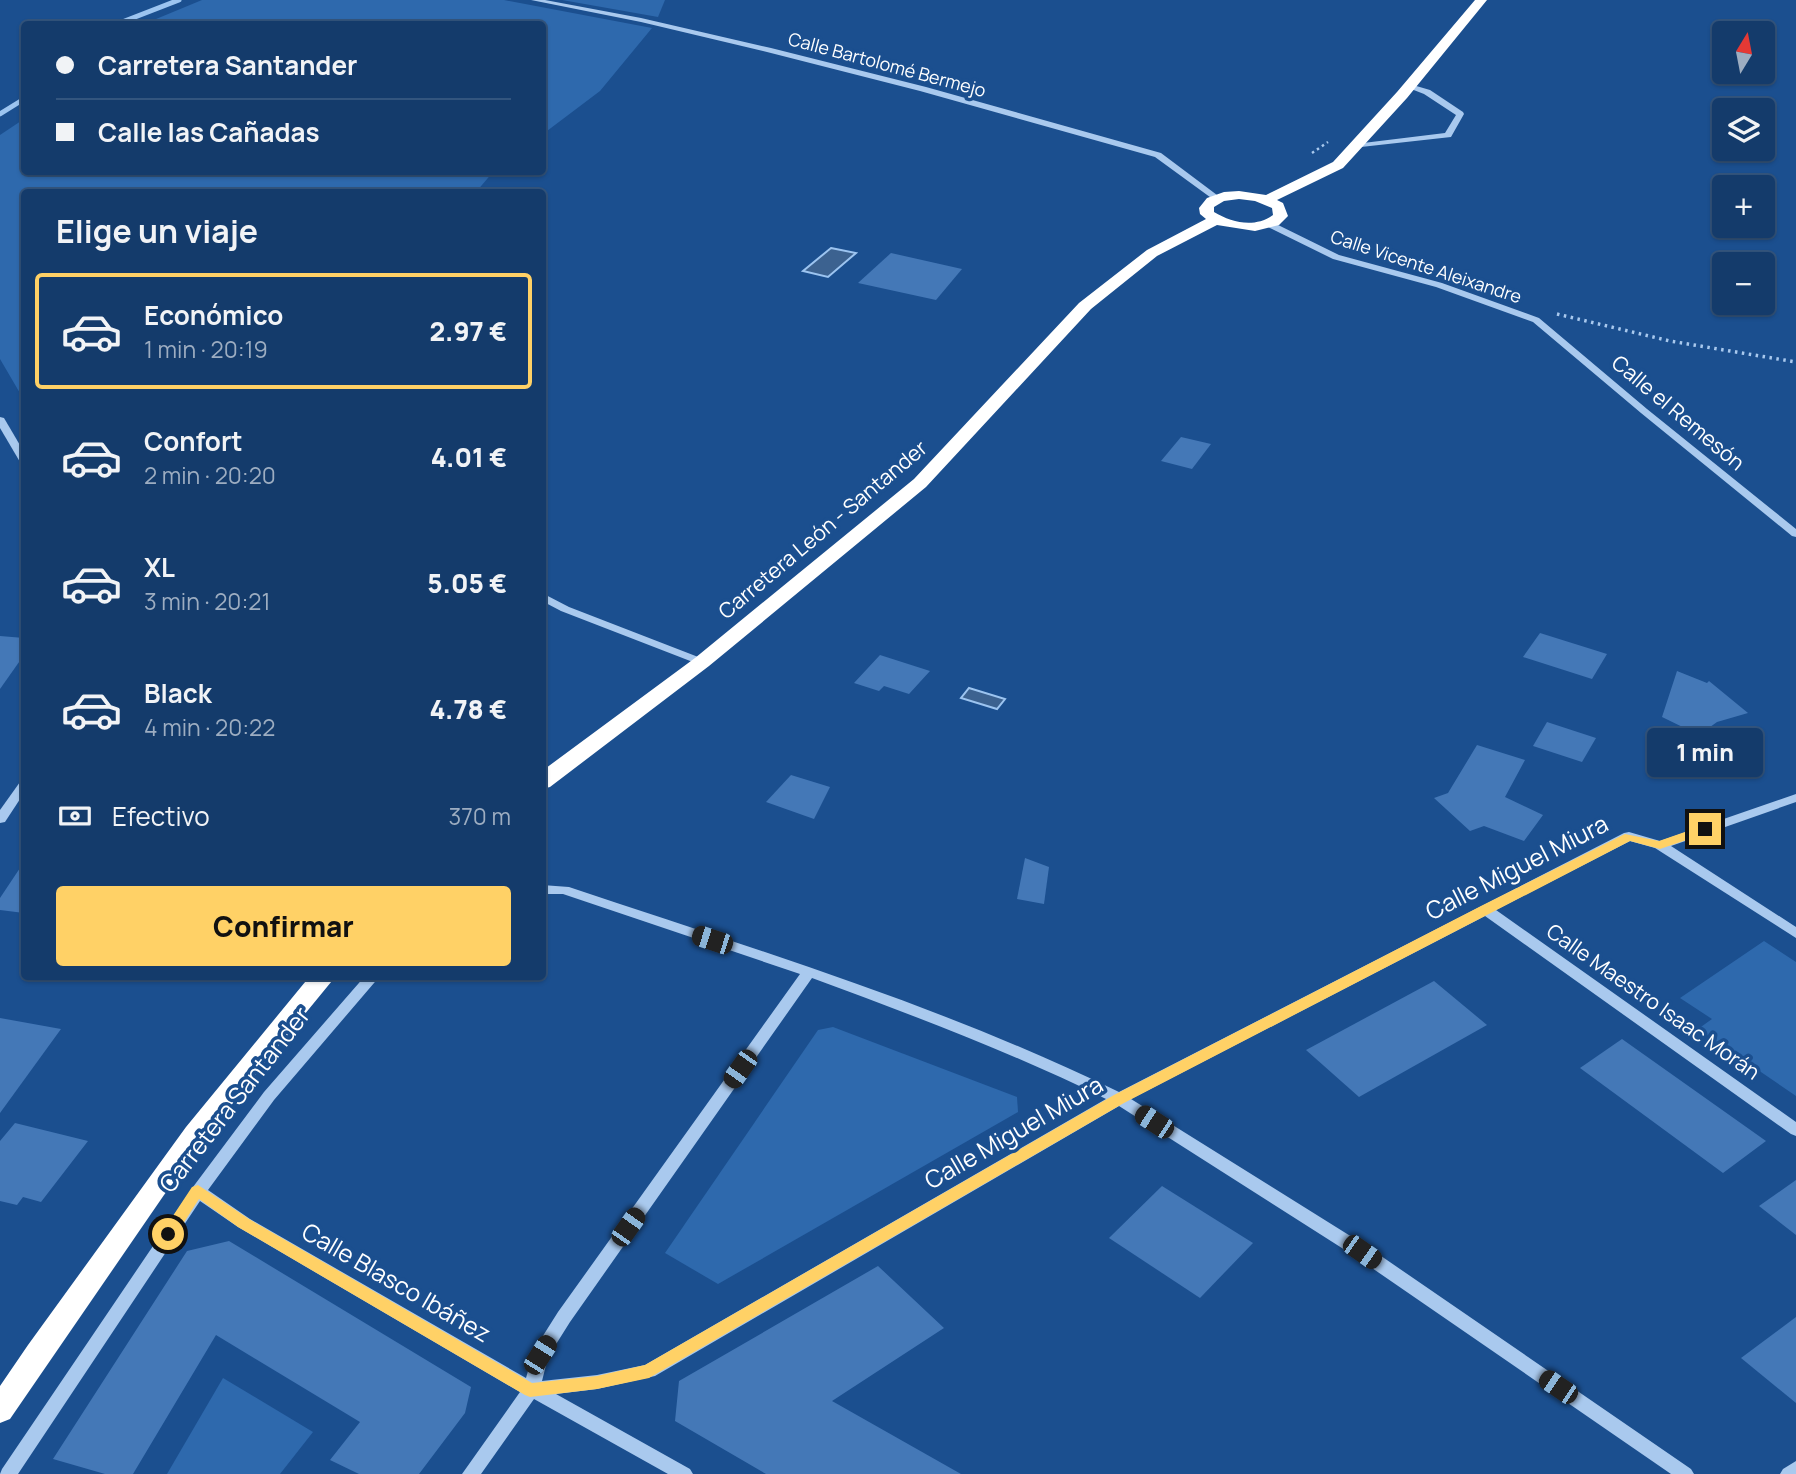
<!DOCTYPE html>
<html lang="es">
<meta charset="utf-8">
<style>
:root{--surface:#143b6b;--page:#1d4271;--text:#f1f3f6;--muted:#9dadc1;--line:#33557e;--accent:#ffd166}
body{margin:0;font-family:Manrope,sans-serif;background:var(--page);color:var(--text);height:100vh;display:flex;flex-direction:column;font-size:26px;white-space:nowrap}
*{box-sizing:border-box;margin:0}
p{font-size:23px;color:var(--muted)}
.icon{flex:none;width:38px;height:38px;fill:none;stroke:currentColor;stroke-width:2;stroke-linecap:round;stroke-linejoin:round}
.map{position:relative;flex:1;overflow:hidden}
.drawer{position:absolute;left:21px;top:189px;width:525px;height:791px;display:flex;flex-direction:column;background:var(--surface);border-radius:7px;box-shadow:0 2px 5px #0004,0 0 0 2px var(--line)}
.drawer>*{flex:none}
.hud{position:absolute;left:21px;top:21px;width:525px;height:154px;border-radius:7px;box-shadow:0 2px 5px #0004,0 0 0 2px var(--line);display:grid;align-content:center;height:154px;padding:0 35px;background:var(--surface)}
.needle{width:46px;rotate:10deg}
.buttons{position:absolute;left:1712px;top:21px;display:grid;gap:14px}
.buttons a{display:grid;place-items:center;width:63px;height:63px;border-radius:7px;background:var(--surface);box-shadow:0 2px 5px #0004,0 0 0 2px var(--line);font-size:35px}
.end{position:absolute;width:32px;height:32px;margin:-16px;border:9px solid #ffd166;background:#111;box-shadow:0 0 0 4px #111}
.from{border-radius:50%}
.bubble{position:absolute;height:49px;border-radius:7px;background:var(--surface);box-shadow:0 2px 5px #0004,0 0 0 2px var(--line);font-size:23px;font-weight:800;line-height:49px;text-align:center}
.car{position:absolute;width:21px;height:42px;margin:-21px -10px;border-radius:9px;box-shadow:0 0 5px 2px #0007;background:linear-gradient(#222 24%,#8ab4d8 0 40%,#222 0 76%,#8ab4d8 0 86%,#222 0)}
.hud b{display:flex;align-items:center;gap:24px;height:66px;font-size:26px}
.hud b+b{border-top:2px solid var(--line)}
.hud i{width:18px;height:18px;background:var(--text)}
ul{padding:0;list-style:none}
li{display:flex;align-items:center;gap:21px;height:116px;margin:0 14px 10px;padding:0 21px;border:4px solid transparent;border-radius:7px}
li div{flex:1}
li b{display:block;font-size:26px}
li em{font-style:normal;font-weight:800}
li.current{border-color:var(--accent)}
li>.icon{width:63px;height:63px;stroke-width:1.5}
h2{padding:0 35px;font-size:32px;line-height:84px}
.pay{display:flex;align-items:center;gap:18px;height:77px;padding:0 35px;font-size:26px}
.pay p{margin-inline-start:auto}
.action{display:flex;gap:14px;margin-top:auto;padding:14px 35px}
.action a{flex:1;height:80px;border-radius:7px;background:var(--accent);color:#111;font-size:28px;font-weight:800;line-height:80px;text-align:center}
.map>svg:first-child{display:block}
</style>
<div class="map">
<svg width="1796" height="1474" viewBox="0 0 1796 1474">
<rect width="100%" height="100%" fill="#1b4f8f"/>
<g fill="#2e69ad">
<polygon points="202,0 504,0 652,28 600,91 543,134 542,24 144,24"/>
<polygon points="562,0 665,0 658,17"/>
<polygon points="24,119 24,172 493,172 476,192 24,192 24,400 0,359 0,135"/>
<polygon points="1764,941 1796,962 1796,1096 1698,1029 1712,1019 1680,998"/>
<polygon points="833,1027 1017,1097 1018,1112 718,1284 665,1253 818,1030"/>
<polygon points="223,1378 313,1432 280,1474 167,1474"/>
</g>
<g fill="#3c6290" stroke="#9cc4f0" stroke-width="2">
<polygon points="831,248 856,253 828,277 803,271"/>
<polygon points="969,688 1005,699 997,709 961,698"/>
<polygon points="1693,740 1694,740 1727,769 1701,777 1668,748"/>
</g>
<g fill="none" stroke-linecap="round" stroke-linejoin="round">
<g stroke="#9cc4f0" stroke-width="5">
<polyline points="117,24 179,0"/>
<polyline points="0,114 24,99"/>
</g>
</g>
<g fill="#4478b7">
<polygon points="891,253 962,269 936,300 858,283"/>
<polygon points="1181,437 1211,444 1192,469 1161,461"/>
<polygon points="1540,633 1607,654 1592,679 1523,657"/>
<polygon points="0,636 24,638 24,655 0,689"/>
<polygon points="880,655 930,671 909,694 884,686 879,691 854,683"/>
<polygon points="1677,671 1707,683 1709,681 1748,713 1717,722 1699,735 1662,717"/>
<polygon points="1547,722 1596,738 1582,762 1533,746"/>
<polygon points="1477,745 1525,760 1505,797 1543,815 1524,841 1484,826 1470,831 1434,798 1448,793"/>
<polygon points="791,775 830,787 814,819 766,802"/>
<polygon points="1025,858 1049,867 1044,904 1017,899"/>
<polygon points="24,862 24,913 0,910 0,898"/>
<polygon points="1434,981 1487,1025 1359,1097 1306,1050"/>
<polygon points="0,1018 61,1029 0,1113"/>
<polygon points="1622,1039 1766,1141 1723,1173 1580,1068"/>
<polygon points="15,1123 88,1141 41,1202 23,1197 17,1205 0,1201 0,1141"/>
<polygon points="1796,1180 1796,1235 1759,1206"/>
<polygon points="1162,1186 1253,1243 1200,1298 1109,1238"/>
<polygon points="229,1241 471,1387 465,1413 419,1474 359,1474 330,1460 360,1422 216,1335 133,1474 105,1474 53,1459 187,1251"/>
<polygon points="878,1266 944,1328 832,1401 961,1474 766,1474 675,1421 679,1381"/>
<polygon points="1796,1317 1796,1403 1741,1358"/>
</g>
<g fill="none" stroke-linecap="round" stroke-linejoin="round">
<polyline stroke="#a9c9ee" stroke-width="2.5" stroke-dasharray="2.5 3.5" stroke-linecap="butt" points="1312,153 1328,142"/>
<polyline stroke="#a9c9ee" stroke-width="3.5" stroke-dasharray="2.5 4.5" stroke-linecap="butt" points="1557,314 1670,341 1796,362"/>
<g fill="#a9c9ee" fill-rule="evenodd">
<polygon points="531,0 545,0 641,18 771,48 926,87 1161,153 1221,198 1214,200 1155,157 920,91 767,52 641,22"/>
<polygon points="1406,83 1430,90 1463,112 1464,114 1451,137 1352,148 1352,144 1355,144 1445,133 1456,115 1424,94 1406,87"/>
<polygon points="1266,222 1272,222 1339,255 1442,283 1539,318 1647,409 1796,529 1796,537 1792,536 1641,413 1533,322 1436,287 1333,259 1266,226"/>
<polygon points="0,417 4,418 24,452 24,463 20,462 0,428"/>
<polygon points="542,593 569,607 706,660 708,662 706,664 698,664 561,611 542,601"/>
<polygon points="24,781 24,793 5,822 0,823 0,810 20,782"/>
<path d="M1796,794V802L1671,846L1796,927V938L1655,848L1630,841L1496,910L1796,1122V1136L1791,1134L1485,916L1131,1099L1368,1247L1691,1469L1694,1474H1671L1356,1257L1119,1106L655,1376L597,1389L556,1394L690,1469L693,1474H668L534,1399L481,1474H462L520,1392L238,1227L200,1201L18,1474H0L2,1469L193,1187L264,1092L365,976H380L274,1100L208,1190L250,1219L526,1378L534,1350L558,1312L800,974L563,894H542V885L569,887C754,949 943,1006 1119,1092L1624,833L1629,832L1660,841ZM812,978C912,1015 1011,1052 1106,1099L645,1365L597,1375L542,1381L548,1357L570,1322Z"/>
<polygon points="1796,1461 1796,1474 1780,1474 1783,1469"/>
</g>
<g fill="#fff" fill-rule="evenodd">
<path d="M1475,0H1487L1407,98L1343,168L1277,200L1283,203L1288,216L1279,225L1255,231L1217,225L1157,256L1091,309L926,487L709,666L550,787L542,789V771L695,658L914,479L1079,303L1147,250L1206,219L1200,214L1199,208L1207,198L1224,192L1239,191L1266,195L1333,162L1397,92ZM1239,199L1255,201L1272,208L1273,215C1255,228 1232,223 1214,212V207L1224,201Z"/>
<polygon points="310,976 336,976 245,1087 164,1195 10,1419 0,1423 0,1386 28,1345 186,1127"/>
</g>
</g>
<polygon fill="#ffd166" points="1705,825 1710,827 1710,832 1660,849 1630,841 1124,1103 649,1378 597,1389 530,1397 525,1395 238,1227 199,1199 174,1238 168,1240 161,1234 192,1187 198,1185 249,1219 532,1383 597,1376 645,1365 1114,1095 1481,906 1625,834 1659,841"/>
<g text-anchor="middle" stroke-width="7" stroke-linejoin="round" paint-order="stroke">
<g font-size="18" fill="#fff" stroke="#1b4f8f">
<text transform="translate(887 65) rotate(15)" y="6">Calle Bartolomé Bermejo</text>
<text transform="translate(1426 267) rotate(18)" y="6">Calle Vicente Aleixandre</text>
</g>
<g font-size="21" fill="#fff" stroke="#1b4f8f">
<text transform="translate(1678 413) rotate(40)" y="7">Calle el Remesón</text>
<text transform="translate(823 530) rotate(-40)" y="7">Carretera León - Santander</text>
<text transform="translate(1653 1002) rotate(35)" y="7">Calle Maestro Isaac Morán</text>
</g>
<g font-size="24" fill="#fff" stroke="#1b4f8f">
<text transform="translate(1517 868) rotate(-27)" y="8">Calle Miguel Miura</text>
<text transform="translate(235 1100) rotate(-52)" y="8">Carretera Santander</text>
<text transform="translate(1014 1133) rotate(-30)" y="8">Calle Miguel Miura</text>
<text transform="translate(396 1283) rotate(30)" y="8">Calle Blasco Ibáñez</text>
</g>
</g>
</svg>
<div class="buttons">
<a><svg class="needle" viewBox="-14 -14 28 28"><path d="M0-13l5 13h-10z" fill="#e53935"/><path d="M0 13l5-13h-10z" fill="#9dadc1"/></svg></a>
<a><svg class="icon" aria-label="layers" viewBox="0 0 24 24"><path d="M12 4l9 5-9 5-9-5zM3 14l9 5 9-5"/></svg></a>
<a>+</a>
<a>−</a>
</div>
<i class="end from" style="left:168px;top:1234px"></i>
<i class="end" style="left:1705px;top:829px"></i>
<div class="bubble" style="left:1647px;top:728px;width:116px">1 min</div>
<i class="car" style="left:712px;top:940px;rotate:288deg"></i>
<i class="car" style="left:740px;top:1069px;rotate:215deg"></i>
<i class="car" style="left:1154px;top:1122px;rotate:303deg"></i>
<i class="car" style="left:628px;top:1227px;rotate:35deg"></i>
<i class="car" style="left:1362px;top:1252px;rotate:125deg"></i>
<i class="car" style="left:540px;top:1355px;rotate:32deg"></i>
<i class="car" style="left:1558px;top:1387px;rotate:304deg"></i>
<div class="hud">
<b><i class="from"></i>Carretera Santander</b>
<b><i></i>Calle las Cañadas</b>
</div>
<section class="drawer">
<h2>Elige un viaje</h2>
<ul>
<li class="current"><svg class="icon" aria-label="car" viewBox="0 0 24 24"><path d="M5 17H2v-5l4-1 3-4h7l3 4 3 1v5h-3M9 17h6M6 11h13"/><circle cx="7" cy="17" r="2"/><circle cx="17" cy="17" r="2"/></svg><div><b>Económico</b><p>1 min · 20:19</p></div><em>2.97 €</em></li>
<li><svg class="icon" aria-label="car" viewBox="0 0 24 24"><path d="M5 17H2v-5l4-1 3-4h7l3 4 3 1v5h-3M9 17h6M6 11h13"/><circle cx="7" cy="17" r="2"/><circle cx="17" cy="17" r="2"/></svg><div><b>Confort</b><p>2 min · 20:20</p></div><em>4.01 €</em></li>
<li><svg class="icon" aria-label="car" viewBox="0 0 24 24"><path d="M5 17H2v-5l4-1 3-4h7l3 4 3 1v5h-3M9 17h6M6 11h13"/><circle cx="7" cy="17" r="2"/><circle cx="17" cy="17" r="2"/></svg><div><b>XL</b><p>3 min · 20:21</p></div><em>5.05 €</em></li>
<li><svg class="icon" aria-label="car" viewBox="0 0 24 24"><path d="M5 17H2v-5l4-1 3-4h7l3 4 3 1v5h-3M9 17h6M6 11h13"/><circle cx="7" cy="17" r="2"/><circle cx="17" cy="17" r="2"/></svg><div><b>Black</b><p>4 min · 20:22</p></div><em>4.78 €</em></li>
</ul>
<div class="pay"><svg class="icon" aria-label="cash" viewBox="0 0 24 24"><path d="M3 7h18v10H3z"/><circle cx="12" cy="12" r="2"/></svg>Efectivo<p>370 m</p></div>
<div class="action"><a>Confirmar</a></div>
</section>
</div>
